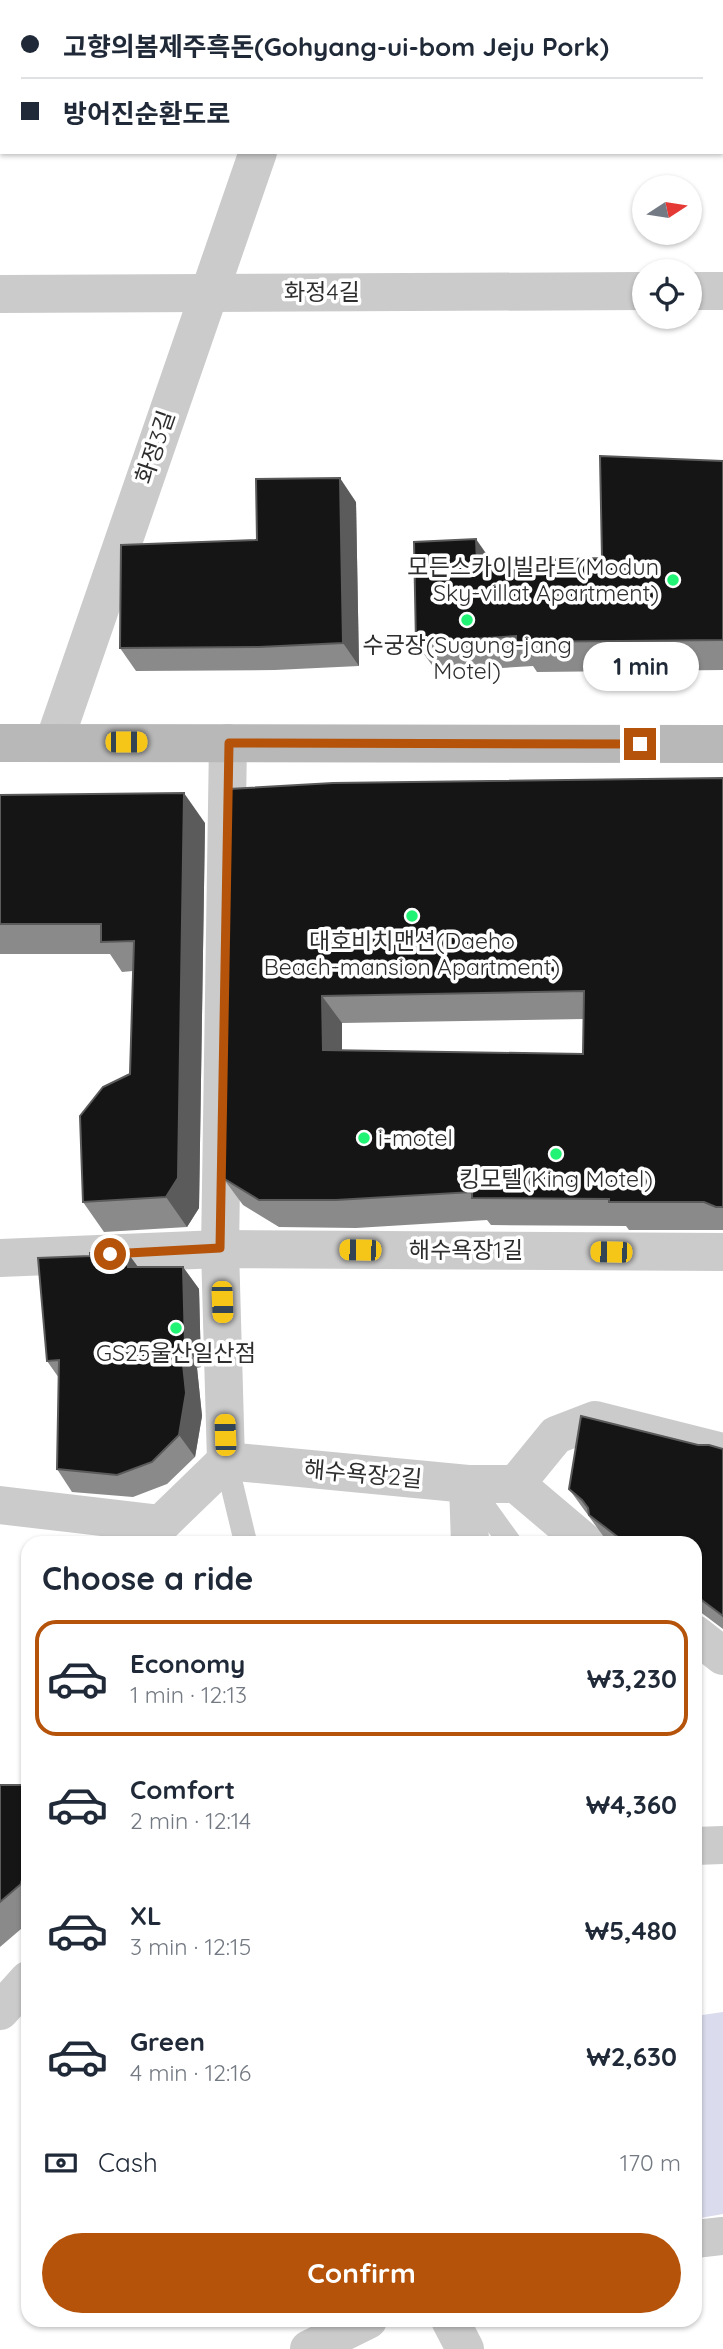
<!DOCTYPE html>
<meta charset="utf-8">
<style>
:root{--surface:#fff;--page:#f2f2f3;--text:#1f2937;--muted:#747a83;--line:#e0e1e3;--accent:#b45309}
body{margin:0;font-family:Quicksand,"Noto Sans KR",sans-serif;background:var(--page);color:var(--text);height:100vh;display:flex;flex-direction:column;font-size:26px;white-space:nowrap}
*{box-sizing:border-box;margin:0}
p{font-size:23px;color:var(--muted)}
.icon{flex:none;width:38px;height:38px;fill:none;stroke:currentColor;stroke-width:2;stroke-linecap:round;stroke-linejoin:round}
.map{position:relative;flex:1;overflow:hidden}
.side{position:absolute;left:21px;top:1536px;width:681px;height:791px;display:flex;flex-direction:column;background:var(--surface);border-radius:21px;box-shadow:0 2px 5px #0004}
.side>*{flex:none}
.top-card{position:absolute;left:0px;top:0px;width:724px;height:154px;box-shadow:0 2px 5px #0004;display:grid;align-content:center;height:154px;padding:0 21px;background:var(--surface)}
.needle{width:46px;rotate:78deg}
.fabs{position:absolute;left:632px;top:175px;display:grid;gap:14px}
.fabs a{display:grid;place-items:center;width:70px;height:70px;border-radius:50%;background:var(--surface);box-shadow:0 2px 5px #0004;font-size:35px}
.end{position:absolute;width:32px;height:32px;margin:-16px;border:9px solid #b45309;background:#fff;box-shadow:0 0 0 4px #fff}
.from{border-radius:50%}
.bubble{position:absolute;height:49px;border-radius:24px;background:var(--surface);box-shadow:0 2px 5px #0004;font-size:23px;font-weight:700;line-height:49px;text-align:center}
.car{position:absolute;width:21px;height:42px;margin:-21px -10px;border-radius:9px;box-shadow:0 0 5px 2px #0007;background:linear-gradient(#f5c518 24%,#345 0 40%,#f5c518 0 76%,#345 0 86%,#f5c518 0)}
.top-card b{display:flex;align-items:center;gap:24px;height:66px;font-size:26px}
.top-card b+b{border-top:2px solid var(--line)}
.top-card i{width:18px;height:18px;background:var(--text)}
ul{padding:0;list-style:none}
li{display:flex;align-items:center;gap:21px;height:116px;margin:0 14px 10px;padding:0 7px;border:4px solid transparent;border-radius:21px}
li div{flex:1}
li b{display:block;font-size:26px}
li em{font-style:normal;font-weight:700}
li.active{border-color:var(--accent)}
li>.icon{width:63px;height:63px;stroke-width:1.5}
h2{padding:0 21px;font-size:32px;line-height:84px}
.pay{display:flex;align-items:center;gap:18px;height:77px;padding:0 21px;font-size:26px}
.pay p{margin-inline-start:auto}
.button{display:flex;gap:14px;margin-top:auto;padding:14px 21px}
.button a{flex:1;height:80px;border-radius:42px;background:var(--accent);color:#fff;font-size:28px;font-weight:700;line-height:80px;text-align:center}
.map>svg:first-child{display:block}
</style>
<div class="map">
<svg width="723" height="2349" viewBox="0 0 723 2349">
<rect width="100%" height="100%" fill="#fff"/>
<polygon fill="#dadbec" points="723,2012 723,2214 695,2219 695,2016"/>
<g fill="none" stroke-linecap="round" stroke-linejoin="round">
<g stroke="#cbcbcb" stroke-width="23">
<polyline points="226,1461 246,1544"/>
<polyline points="470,1487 511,1544"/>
</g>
<g stroke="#cbcbcb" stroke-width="38">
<polyline points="311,2 312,0"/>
<polyline points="690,291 723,291"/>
<polyline points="0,294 644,291"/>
<polyline points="54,742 258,152"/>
<polyline points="0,1258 220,1249 723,1252"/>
<polyline points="226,1461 220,1249 228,743"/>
<polyline points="468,1484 470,1544"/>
<polyline points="516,1484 587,1544"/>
<polyline points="0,1505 161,1524"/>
<polyline points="161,1524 226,1461 468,1484 516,1484 556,1435 595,1420 723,1452"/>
<polyline points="695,1634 723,1656"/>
<polyline points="695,1846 723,1845"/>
<polyline points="0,2011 28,1980"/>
<polyline points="695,2239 723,2236"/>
<polyline points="450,2320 465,2349"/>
<polyline points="309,2349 368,2320"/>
</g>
<polyline stroke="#b8b8b8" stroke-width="38" points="0,743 723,744"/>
</g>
<g fill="#8a8a8a" fill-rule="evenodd">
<polygon points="723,461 723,670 537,672 533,666 437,672 416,643 492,562 602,558"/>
<polygon points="356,502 359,666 275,670 136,671 120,648 257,540"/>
<path d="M723,778V1230H629L626,1226L491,1225L487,1220L356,1228L279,1227L243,1205L223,1178L229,789ZM584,1019L583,1054L342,1050V1023Z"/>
<polygon points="0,795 205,823 199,1208 187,1227 104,1232 83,1202 130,1074 133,971 122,972 110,954 0,954"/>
<polygon points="127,1252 138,1267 183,1267 199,1289 201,1367 197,1368 202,1416 195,1457 167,1484 133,1497 72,1492 57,1469 59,1378 47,1361 90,1256"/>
<polygon points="698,1445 723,1449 723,1629 695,1608 695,1544 609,1544 569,1489"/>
<polygon points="0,1785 28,1785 28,1923 0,1947"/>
<polygon points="271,2320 290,2320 282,2325"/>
</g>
<g fill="#5b5b5b">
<polygon points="340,478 356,502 359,666 343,643"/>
<polygon points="476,539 497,569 477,562"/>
<polygon points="184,793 205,823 199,1208 187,1227 166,1197"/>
<polygon points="322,996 342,1023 342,1078 323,1050"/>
<polygon points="127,1252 143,1274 128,1267"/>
<polygon points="183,1267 199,1289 201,1367 185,1345"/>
<polygon points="181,1345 197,1368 202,1416 195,1457 179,1435"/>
<polygon points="28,1851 28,1894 21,1884"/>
</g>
<g fill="#151515" stroke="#5b5b5b" stroke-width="2" fill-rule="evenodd">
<polygon points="621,0 723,0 723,90 723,2 621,2"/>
<polygon points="600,456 723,461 723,640 516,642 516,636 416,643 414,542 476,539 477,562 602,558"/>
<polygon points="340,478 343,643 259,647 120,648 121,545 257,540 256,479"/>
<path d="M723,778V1207H716L704,1202H609V1199L472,1198V1192L336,1200H259L223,1178L229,789L333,783ZM584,991L583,1054L323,1050L322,996Z"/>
<polygon points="184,793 178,1178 166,1197 83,1202 80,1116 103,1087 130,1074 134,941 101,942 101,924 0,924 0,795"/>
<polygon points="127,1252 128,1267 183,1267 185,1345 181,1345 186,1393 179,1435 152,1462 117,1475 57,1469 59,1360 47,1361 38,1258 90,1256 90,1253"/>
<polygon points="581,1416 698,1445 709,1445 723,1449 723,1616 695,1595 695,1544 627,1544 589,1515 588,1508 582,1500 569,1489"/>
<polygon points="0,1785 28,1785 28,1851 21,1884 0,1902"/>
</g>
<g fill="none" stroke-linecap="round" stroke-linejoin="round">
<polyline stroke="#b45309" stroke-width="9" points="110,1254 220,1248 229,743 640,744"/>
</g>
<g fill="#21f375" stroke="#fff" stroke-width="2.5">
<circle cx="673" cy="580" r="7"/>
<circle cx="467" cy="620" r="7"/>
<circle cx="412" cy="916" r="7"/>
<circle cx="364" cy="1138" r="7"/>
<circle cx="556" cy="1154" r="7"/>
<circle cx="176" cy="1328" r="7"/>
</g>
<g text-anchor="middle" stroke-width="7" stroke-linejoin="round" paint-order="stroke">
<g font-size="23" fill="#2e2e2e" stroke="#fff">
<text x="322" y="300">화정4길</text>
<text transform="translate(155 447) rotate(-71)" y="8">화정3길</text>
<text x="466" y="1258">해수욕장1길</text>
<text transform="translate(363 1474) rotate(5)" y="8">해수욕장2길</text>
</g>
<g font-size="23" fill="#2e2e2e" stroke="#fff">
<text x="659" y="575" text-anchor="end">모든스카이빌라트(Modun<tspan x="659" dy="26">Sky-villat Apartment)</tspan></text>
<text x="467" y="653">수궁장(Sugung-jang<tspan x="467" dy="26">Motel)</tspan></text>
<text x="412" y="949">대호비치맨션(Daeho<tspan x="412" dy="26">Beach-mansion Apartment)</tspan></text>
<text x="378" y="1146" text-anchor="start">i-motel</text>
<text x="556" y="1187">킹모텔(King Motel)</text>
<text x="176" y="1361">GS25울산일산점</text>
</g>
</g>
</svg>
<div class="fabs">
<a><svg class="needle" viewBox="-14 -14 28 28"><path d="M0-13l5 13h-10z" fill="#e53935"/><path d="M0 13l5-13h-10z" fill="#747a83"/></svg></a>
<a><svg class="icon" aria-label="locate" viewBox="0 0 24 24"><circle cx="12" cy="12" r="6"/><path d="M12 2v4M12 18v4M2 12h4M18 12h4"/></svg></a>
</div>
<i class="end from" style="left:110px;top:1254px"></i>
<i class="end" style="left:640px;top:744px"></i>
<div class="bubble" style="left:583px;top:642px;width:116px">1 min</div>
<i class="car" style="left:126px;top:742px;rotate:90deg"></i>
<i class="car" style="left:360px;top:1250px;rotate:271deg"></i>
<i class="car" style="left:611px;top:1252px;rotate:271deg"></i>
<i class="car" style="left:222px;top:1302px;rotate:178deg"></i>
<i class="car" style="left:225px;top:1435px;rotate:358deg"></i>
<div class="top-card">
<b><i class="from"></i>고향의봄제주흑돈(Gohyang-ui-bom Jeju Pork)</b>
<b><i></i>방어진순환도로</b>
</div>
<section class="side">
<h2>Choose a ride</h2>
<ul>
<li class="active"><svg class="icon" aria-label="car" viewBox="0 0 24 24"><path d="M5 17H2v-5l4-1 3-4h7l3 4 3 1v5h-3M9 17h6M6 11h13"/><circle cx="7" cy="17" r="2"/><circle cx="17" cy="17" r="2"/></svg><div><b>Economy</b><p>1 min · 12:13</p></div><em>₩3,230</em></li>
<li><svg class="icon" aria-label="car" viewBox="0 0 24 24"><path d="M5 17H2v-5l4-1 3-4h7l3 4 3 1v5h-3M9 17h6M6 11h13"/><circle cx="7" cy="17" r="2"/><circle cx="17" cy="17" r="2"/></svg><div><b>Comfort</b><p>2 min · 12:14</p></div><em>₩4,360</em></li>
<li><svg class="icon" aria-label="car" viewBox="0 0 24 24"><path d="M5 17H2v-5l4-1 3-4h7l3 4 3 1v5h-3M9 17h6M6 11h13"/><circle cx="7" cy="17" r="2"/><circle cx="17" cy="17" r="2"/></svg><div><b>XL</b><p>3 min · 12:15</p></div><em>₩5,480</em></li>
<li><svg class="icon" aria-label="car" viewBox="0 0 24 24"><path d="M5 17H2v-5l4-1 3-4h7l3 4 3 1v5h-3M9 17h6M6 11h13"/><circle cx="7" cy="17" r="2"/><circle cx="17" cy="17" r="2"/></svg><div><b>Green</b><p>4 min · 12:16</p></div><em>₩2,630</em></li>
</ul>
<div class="pay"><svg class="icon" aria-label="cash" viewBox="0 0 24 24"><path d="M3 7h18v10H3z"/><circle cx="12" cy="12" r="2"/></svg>Cash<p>170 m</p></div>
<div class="button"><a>Confirm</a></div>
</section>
</div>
